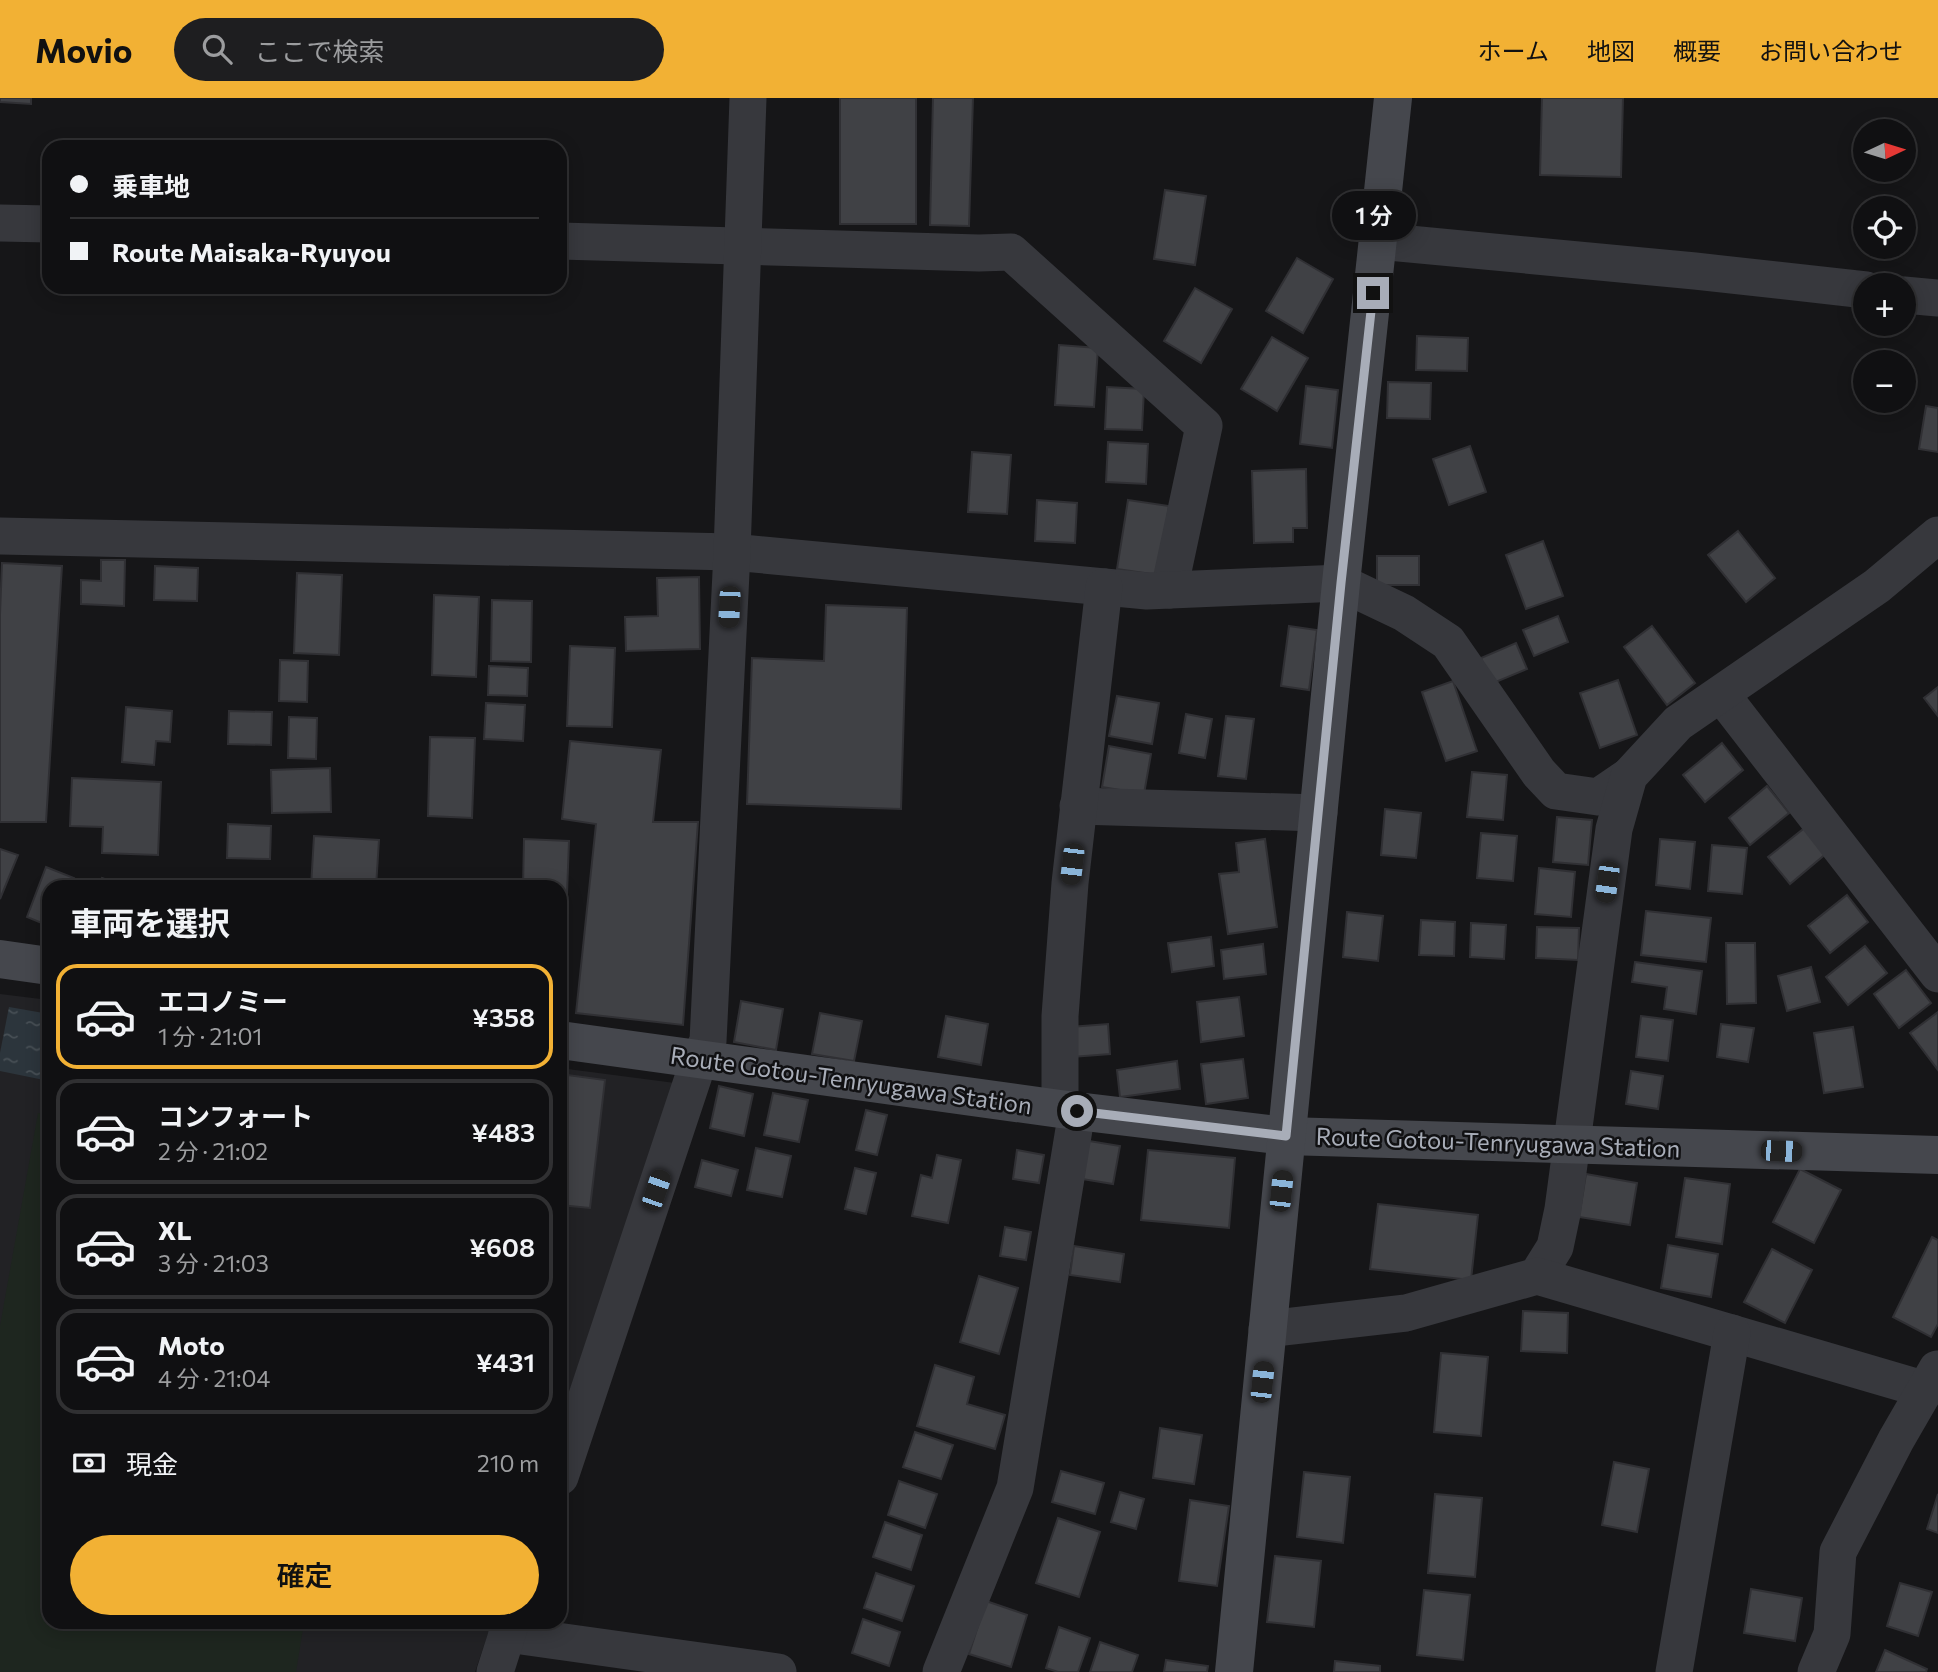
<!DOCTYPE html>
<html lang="ja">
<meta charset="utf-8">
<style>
:root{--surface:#101012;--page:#1e1e20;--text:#f1f3f6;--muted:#9c9d9f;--line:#303032;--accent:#f2b134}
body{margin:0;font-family:Commissioner,"Noto Sans JP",sans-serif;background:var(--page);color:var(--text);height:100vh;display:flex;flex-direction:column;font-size:26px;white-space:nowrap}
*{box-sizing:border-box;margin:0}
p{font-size:23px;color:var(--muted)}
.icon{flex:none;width:38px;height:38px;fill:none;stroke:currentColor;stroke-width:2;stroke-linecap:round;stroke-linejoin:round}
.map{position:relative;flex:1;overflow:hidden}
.drawer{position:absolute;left:42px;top:782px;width:525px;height:749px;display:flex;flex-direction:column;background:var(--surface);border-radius:21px;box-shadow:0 4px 18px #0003,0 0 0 2px var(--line)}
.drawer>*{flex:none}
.hud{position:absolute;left:42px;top:42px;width:525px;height:154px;border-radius:21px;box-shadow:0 4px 18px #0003,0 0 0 2px var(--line);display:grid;align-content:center;height:154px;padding:0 28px;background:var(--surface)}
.needle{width:46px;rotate:86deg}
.buttons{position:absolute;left:1853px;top:21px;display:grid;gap:14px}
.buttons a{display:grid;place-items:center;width:63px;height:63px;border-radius:50%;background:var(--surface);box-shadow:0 4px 18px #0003,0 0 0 2px var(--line);font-size:35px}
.end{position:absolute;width:32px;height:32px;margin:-16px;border:9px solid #a8adb8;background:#111;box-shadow:0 0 0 4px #111}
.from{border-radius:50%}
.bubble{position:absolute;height:49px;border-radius:24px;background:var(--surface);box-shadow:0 4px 18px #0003,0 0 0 2px var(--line);font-size:23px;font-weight:600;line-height:49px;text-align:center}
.car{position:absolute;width:21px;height:42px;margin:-21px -10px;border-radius:9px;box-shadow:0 0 5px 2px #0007;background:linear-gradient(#222 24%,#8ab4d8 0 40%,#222 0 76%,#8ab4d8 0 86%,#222 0)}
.hud b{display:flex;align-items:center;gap:24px;height:66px;font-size:26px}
.hud b+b{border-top:2px solid var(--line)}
.hud i{width:18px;height:18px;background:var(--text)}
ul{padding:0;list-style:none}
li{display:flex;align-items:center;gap:21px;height:105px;margin:0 14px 10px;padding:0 14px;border:4px solid var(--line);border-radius:21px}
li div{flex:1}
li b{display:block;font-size:26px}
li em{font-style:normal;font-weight:600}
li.active{border-color:var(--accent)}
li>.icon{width:63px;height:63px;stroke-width:1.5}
h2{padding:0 28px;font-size:32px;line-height:84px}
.pay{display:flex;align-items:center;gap:18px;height:77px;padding:0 28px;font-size:26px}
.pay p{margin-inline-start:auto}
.primary-button{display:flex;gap:14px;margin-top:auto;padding:14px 28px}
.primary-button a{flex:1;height:80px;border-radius:42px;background:var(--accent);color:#111;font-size:28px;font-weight:600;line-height:80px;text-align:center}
header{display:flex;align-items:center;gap:42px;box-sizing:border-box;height:98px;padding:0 35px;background:var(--accent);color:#111}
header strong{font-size:33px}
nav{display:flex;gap:38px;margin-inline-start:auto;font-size:24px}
.search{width:490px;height:63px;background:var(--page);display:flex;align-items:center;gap:18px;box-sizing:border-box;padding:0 24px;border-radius:38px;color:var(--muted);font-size:26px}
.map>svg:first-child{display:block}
</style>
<header>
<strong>Movio</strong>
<div class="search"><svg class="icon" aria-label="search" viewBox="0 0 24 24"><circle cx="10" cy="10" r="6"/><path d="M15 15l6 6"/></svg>ここで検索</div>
<nav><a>ホーム</a><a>地図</a><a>概要</a><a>お問い合わせ</a></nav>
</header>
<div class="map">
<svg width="1938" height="1574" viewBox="0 0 1938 1574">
<defs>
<pattern id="water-ripples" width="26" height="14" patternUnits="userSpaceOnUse" patternTransform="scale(1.75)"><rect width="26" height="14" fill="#2c353c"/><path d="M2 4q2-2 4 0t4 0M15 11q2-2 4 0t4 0" fill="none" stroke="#485056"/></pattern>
</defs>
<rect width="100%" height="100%" fill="#161618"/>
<g fill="#222225">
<polygon points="0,896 49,902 49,1524 492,1524 475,1574 0,1574"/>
<polygon points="560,970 675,985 560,1323"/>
</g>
<polygon fill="#1e261f" points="38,1015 49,1017 49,1524 304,1524 296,1574 0,1574 0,1228"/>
<polygon fill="url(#water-ripples)" points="9,909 49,916 49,983 0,973 0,955"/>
<g fill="#404145" stroke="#303034" stroke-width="2">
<polygon points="0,0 31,0 31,6 0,4"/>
<rect x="840" y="0" width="76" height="126"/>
<polygon points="933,0 973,0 969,128 930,127"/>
<polygon points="1542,0 1623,0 1621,79 1540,77"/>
<polygon points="1165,92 1206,98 1195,167 1154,161"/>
<polygon points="1297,160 1333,181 1303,235 1266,213"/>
<polygon points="1195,190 1232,211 1201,265 1164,243"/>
<polygon points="1417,238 1468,240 1467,273 1416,272"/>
<polygon points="1272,239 1308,260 1277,313 1241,291"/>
<polygon points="1059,247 1098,250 1094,309 1055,307"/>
<polygon points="1388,284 1431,285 1430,321 1387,320"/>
<polygon points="1306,288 1338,292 1332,350 1300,346"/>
<polygon points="1107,289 1144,291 1142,332 1105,331"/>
<polygon points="1926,308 1938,310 1938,354 1919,351"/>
<polygon points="1108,344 1148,346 1146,386 1106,384"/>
<polygon points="1470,348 1486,394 1449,407 1433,361"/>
<polygon points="972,354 1011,357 1007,416 968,414"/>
<polygon points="1306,371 1307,430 1293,430 1293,444 1254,445 1252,373"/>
<polygon points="1037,402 1077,405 1075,445 1035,443"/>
<polygon points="1128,402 1169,408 1158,477 1117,471"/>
<polygon points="1738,433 1775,480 1746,504 1708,457"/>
<polygon points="1543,443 1563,498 1526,511 1506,457"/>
<rect x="1377" y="458" width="42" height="29"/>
<polygon points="101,462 125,462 124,508 81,506 81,482 101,483"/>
<polygon points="2,465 62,468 46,724 0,724 0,516"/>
<polygon points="155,468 198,470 197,503 154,502"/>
<polygon points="297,475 342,477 339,557 294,555"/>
<polygon points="699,479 700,551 626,553 625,519 658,518 657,480"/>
<polygon points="434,497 479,499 476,579 432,577"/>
<polygon points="492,502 532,503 531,564 491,563"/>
<polygon points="826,507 907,510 901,711 747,706 752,560 824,563"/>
<polygon points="1558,518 1568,544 1534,558 1523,532"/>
<polygon points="1289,528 1317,532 1309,592 1281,588"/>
<polygon points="1652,528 1695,585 1667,607 1624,549"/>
<polygon points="1516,545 1527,571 1491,586 1481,560"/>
<polygon points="570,548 615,550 612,629 567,628"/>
<polygon points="280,562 308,563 307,604 279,603"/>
<polygon points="489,568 528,570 527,598 488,597"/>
<polygon points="1618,582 1637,637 1600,650 1580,595"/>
<polygon points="1453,583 1477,653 1446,663 1422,594"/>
<polygon points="1938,589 1938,618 1924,600"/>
<polygon points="1117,598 1159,605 1152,646 1109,638"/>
<polygon points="486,605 525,607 523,643 484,641"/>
<polygon points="126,609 172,613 170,644 156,643 154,667 122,664"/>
<polygon points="229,613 272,614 271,647 228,646"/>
<polygon points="1186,616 1212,621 1205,660 1179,655"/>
<polygon points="1226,618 1254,621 1246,681 1218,678"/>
<polygon points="289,619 317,620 316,661 288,660"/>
<polygon points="430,639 475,640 472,720 428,718"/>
<polygon points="570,643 661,652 653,724 698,724 683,927 576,915 596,726 562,721"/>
<polygon points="1722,645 1743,672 1705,704 1683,677"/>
<polygon points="1109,648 1151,656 1144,696 1102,689"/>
<polygon points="330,670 331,714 272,715 271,672"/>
<polygon points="1472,674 1507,677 1503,722 1467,719"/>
<polygon points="72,680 161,684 158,757 102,755 103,729 70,728"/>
<polygon points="1767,688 1789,715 1750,747 1729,720"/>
<polygon points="1385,711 1421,715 1416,760 1381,757"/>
<polygon points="1557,719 1592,722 1588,767 1553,764"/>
<polygon points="228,726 271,728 270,761 227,760"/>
<polygon points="1807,728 1828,754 1790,786 1768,759"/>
<polygon points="1481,735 1517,738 1513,783 1477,780"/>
<polygon points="314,738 379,742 376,789 311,789"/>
<polygon points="524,741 569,743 566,822 560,822 560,789 523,789"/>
<polygon points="1265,741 1277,829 1228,836 1219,776 1239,774 1236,745"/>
<polygon points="1660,741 1695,744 1690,791 1656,787"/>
<polygon points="1712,747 1747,750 1742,796 1708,793"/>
<polygon points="0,751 18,757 0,801"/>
<polygon points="46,769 74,780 71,789 49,789 49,828 27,819"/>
<polygon points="1539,770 1575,774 1571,819 1535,816"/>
<polygon points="102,780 126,789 99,789"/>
<polygon points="1847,797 1868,824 1830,855 1808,828"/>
<polygon points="1646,813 1711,820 1706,864 1641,857"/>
<polygon points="1347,814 1383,818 1378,863 1343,859"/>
<polygon points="1421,822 1455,824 1454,858 1419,857"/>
<polygon points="1471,825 1506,827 1504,861 1470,859"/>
<polygon points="1537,829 1579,830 1578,862 1536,860"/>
<polygon points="1211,839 1214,868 1172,874 1168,845"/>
<polygon points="1726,845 1755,845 1756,905 1727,906"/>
<polygon points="1263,846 1266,876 1224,881 1221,852"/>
<polygon points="1865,848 1887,875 1848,907 1826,879"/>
<polygon points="1635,864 1702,873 1696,916 1664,911 1667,889 1632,884"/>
<polygon points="1811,869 1820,904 1787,913 1778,878"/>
<polygon points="1906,872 1931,905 1899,930 1874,896"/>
<polygon points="1239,899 1244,938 1201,944 1197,904"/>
<polygon points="741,903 783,911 776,952 734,944"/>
<polygon points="1938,914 1938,972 1910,935"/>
<polygon points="820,915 862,923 854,963 812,956"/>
<polygon points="946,918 988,926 981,967 938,959"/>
<polygon points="1641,918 1673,922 1668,963 1636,959"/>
<polygon points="1108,926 1110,956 1072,959 1070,929"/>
<polygon points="1721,926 1754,930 1748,964 1717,959"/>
<polygon points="1853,929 1863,989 1824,995 1814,935"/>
<polygon points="1243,961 1248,1000 1206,1006 1201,966"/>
<polygon points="1177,963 1180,991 1120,999 1117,972"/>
<polygon points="1631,973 1663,978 1658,1011 1626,1006"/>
<polygon points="560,976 605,982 590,1110 560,1107"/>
<polygon points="719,988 753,996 744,1038 710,1030"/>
<polygon points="773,995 808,1002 799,1044 764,1037"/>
<polygon points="866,1012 887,1017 877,1057 856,1052"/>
<polygon points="1083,1042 1120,1048 1113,1086 1076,1080"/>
<polygon points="756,1050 791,1058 782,1099 747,1092"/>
<polygon points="1017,1052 1044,1057 1039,1085 1013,1081"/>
<polygon points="1148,1052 1235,1060 1229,1130 1141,1122"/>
<polygon points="937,1057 961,1062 948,1125 912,1118 921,1077 932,1080"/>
<polygon points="702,1062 738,1072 731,1098 695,1089"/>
<polygon points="855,1070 876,1075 866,1116 845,1111"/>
<polygon points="1800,1071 1841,1092 1814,1145 1773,1124"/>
<polygon points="1586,1076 1637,1085 1630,1127 1579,1119"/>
<polygon points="1685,1080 1730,1086 1722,1146 1676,1139"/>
<polygon points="1378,1106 1478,1117 1471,1182 1370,1171"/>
<polygon points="1005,1129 1031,1134 1026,1162 1000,1158"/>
<polygon points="1932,1139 1938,1142 1938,1226 1931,1239 1893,1219"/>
<polygon points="1668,1147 1718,1156 1711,1199 1661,1190"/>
<polygon points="1074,1148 1124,1156 1120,1184 1070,1177"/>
<polygon points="1772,1151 1812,1172 1785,1225 1744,1204"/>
<polygon points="979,1178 1018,1190 999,1256 960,1244"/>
<polygon points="1523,1213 1568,1215 1567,1255 1521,1253"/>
<polygon points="1441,1255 1488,1259 1481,1338 1434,1334"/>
<polygon points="935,1267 974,1279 967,1306 1005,1317 995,1351 917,1328"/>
<polygon points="1160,1330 1202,1337 1194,1386 1153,1380"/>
<polygon points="915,1334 953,1347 941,1381 903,1369"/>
<polygon points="1614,1364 1649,1371 1637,1434 1602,1427"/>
<polygon points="1061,1373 1104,1385 1095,1416 1052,1404"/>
<polygon points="1304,1374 1350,1379 1343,1445 1297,1439"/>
<polygon points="899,1383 937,1396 925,1430 888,1417"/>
<polygon points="1120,1394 1144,1401 1136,1431 1111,1424"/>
<polygon points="1435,1396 1482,1400 1475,1479 1428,1475"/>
<polygon points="1938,1396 1938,1435 1927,1431"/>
<polygon points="1190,1402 1229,1408 1217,1488 1179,1483"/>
<polygon points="1058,1420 1100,1434 1079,1499 1036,1485"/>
<polygon points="885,1424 922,1437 911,1472 873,1459"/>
<polygon points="1275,1458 1321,1463 1314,1529 1267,1524"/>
<polygon points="876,1475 914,1488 902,1523 864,1510"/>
<polygon points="1900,1485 1932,1494 1918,1538 1887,1528"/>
<polygon points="1751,1491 1802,1500 1795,1543 1744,1535"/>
<polygon points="1424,1492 1470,1497 1463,1562 1417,1557"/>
<polygon points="986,1503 1027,1517 1011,1569 969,1556"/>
<polygon points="863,1521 900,1534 889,1568 852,1555"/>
<polygon points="1059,1529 1090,1540 1078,1574 1058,1574 1046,1570"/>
<polygon points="1100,1544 1138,1557 1132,1574 1090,1574"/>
<polygon points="1885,1552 1927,1571 1926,1574 1876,1574"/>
<polygon points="1166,1562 1208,1568 1207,1574 1164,1574"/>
<polygon points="1335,1563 1380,1568 1380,1574 1334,1574"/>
</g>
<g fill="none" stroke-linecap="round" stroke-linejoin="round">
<g stroke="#37383d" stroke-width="37">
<polyline points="0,125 49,126"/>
<polyline points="560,143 979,155 1011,154 1204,328 1169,492"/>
<polyline points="1378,143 1695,173 1866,192"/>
<polyline points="1904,197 1938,200"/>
<polyline points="0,438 732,454 1147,493 1341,485 1404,515 1448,544 1539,675 1556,693 1598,699 1629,678"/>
<polyline points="1721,596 1938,876"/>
<polyline points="1078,708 1319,715"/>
<polyline points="1060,1011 1060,918 1070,785 1104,489"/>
<polyline points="1537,1178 1555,1149 1563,1111 1614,731 1629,678 1678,625 1877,488 1938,437"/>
<polyline points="1267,1231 1406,1215 1537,1178 1926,1292"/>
<polyline points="560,1379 699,962 708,943 732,454 748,0"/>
<polyline points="507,1536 778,1574"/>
<polyline points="495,1574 511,1524"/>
<polyline points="941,1574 1015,1390 1077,1013"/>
<polyline points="1674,1574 1732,1235"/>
<polyline points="1816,1574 1832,1536 1838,1454 1896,1342 1937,1271"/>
</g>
<g stroke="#45474d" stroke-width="38">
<polyline points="0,861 49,868"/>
<polyline points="560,942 1060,1011 1286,1038 1938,1057"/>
<polyline points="1234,1574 1341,485 1393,0"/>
</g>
</g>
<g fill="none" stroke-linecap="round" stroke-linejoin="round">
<polyline stroke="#a8adb8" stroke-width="9" points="1077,1013 1286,1038 1341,485 1373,195"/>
</g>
<g text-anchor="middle" stroke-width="5" stroke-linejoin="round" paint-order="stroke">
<g font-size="24" fill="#a8adb8" stroke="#111113">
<text transform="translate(851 983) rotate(8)" y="8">Route Gotou-Tenryugawa Station</text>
<text transform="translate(1498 1045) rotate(2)" y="8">Route Gotou-Tenryugawa Station</text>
</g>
</g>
</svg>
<div class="buttons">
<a><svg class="needle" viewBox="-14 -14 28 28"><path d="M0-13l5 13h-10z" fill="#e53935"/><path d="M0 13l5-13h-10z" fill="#9c9d9f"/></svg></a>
<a><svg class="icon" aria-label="locate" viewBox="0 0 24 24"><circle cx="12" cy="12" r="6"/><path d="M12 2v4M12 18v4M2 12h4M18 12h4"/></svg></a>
<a>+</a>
<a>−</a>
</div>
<i class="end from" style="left:1077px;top:1013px"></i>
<i class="end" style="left:1373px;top:195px"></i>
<div class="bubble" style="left:1332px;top:93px;width:84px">1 分</div>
<i class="car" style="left:729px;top:509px;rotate:183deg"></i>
<i class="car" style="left:1072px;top:766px;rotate:187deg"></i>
<i class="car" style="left:1607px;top:784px;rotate:188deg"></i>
<i class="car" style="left:1781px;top:1053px;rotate:92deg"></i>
<i class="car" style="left:656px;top:1092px;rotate:19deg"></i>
<i class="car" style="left:1281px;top:1093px;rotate:6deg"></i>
<i class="car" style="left:1262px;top:1284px;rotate:6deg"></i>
<div class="hud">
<b><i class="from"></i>乗車地</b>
<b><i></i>Route Maisaka-Ryuyou</b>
</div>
<section class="drawer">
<h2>車両を選択</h2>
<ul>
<li class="active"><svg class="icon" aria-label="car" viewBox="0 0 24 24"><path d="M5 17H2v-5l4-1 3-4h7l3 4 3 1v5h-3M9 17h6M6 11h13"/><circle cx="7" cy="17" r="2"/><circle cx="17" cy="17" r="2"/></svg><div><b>エコノミー</b><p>1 分 · 21:01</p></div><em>¥358</em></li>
<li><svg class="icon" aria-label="car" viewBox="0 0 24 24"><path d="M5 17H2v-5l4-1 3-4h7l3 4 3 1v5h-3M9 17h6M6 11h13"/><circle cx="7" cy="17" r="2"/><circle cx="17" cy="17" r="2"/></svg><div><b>コンフォート</b><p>2 分 · 21:02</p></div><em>¥483</em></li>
<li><svg class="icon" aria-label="car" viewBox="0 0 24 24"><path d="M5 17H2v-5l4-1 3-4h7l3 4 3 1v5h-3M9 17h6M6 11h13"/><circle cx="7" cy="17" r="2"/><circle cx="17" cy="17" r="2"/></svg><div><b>XL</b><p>3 分 · 21:03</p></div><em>¥608</em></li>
<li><svg class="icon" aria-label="car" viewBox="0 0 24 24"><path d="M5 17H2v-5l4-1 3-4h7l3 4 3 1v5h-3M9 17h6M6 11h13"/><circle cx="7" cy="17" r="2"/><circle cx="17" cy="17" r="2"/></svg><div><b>Moto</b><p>4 分 · 21:04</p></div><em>¥431</em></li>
</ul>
<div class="pay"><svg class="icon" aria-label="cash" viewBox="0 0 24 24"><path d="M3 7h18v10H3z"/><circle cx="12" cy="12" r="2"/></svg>現金<p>210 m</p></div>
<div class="primary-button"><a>確定</a></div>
</section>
</div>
